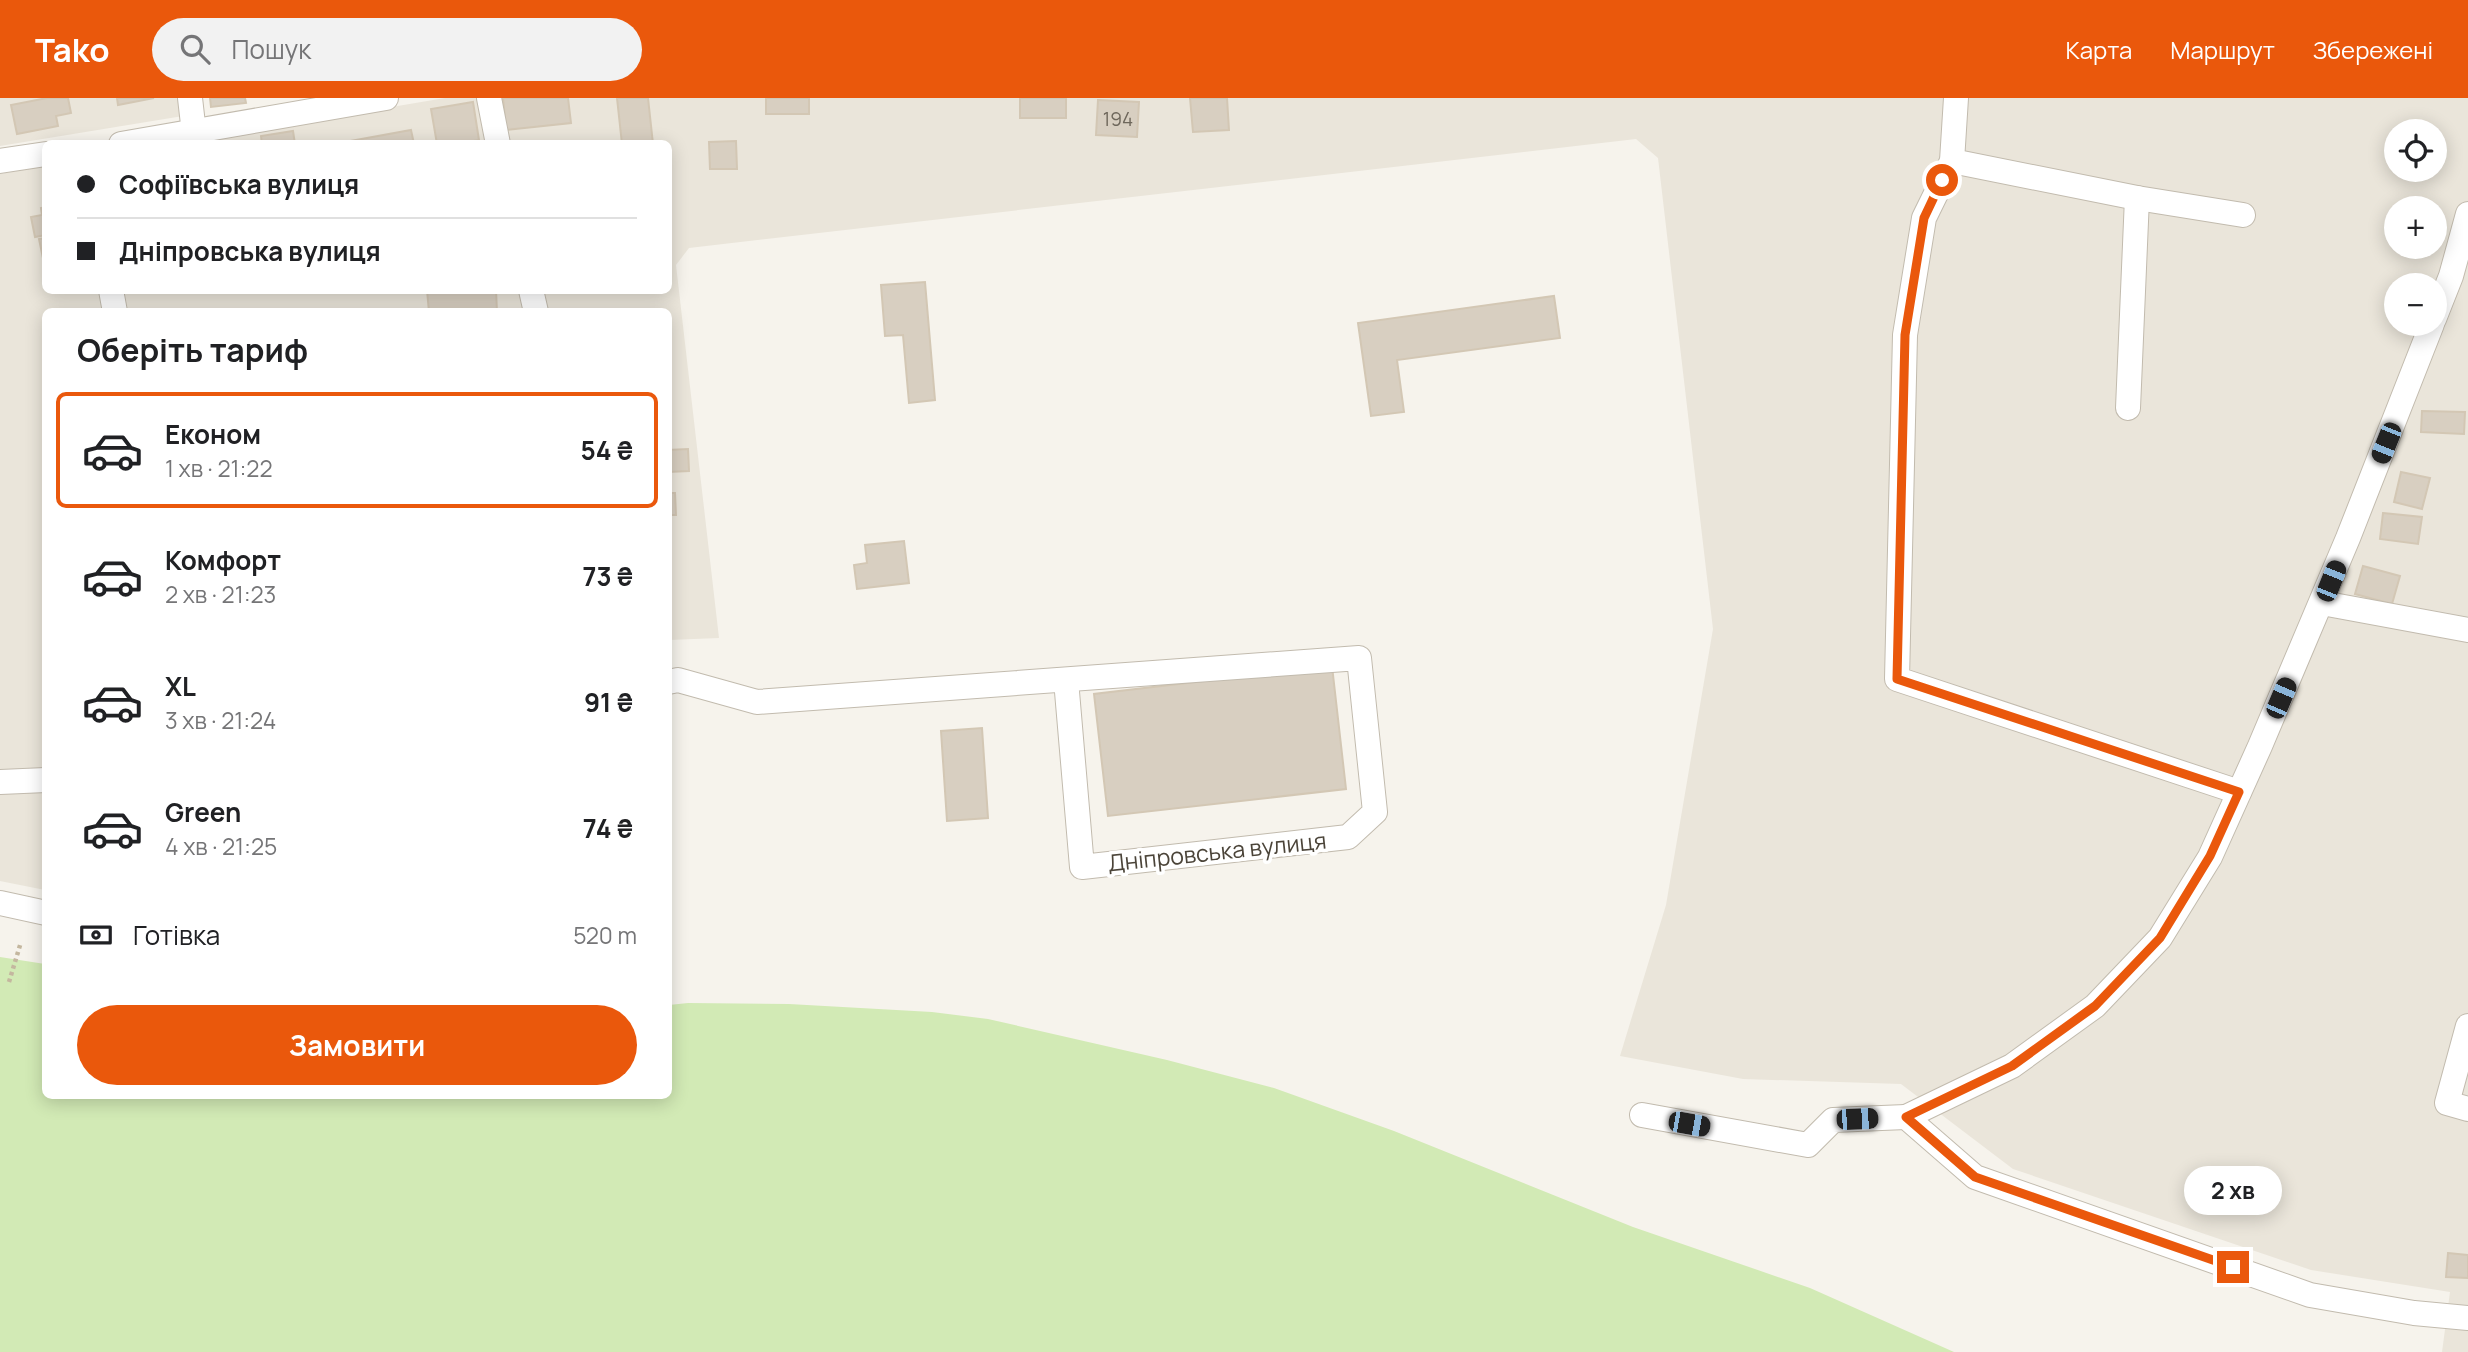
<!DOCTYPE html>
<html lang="uk">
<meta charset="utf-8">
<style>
:root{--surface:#fff;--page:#f2f2f2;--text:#202124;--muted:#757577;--line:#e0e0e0;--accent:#ea580c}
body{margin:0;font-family:Manrope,sans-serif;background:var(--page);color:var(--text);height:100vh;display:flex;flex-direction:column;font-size:26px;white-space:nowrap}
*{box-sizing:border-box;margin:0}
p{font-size:23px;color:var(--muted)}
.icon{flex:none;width:38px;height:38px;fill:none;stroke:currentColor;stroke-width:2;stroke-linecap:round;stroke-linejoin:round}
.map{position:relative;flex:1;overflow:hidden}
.sheet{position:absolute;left:42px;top:210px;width:630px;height:791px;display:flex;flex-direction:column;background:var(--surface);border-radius:10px;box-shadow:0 4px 18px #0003}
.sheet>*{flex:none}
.guide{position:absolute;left:42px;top:42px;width:630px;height:154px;border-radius:10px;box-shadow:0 4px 18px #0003;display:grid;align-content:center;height:154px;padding:0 35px;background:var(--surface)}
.buttons{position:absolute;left:2384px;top:21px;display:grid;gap:14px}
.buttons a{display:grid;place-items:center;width:63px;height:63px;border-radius:50%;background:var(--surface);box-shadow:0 4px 18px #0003;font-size:35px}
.end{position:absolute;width:32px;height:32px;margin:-16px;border:9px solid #ea580c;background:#fff;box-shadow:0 0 0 4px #fff}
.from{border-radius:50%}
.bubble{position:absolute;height:49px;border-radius:24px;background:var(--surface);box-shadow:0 4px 18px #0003;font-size:23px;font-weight:700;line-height:49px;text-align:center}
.car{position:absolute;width:21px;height:42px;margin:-21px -10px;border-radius:9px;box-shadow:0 0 5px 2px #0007;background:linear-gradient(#222 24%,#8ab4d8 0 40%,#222 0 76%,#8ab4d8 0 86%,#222 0)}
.guide b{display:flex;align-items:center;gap:24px;height:66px;font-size:26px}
.guide b+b{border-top:2px solid var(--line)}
.guide i{width:18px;height:18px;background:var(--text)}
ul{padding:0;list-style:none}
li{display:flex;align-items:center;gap:21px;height:116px;margin:0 14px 10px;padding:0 21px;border:4px solid transparent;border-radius:10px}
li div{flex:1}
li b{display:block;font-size:26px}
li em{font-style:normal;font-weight:700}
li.active{border-color:var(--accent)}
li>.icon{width:63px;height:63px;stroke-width:1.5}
h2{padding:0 35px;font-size:32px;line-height:84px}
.pay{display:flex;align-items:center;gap:18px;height:77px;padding:0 35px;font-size:26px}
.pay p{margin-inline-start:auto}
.button{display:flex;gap:14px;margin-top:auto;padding:14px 35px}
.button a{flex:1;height:80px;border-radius:42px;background:var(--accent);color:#fff;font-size:28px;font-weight:700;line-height:80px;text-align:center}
header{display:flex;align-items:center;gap:42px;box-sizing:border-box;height:98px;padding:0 35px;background:var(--accent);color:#fff}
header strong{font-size:33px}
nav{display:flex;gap:38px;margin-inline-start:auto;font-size:24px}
.search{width:490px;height:63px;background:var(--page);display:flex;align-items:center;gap:18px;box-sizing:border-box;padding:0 24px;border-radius:38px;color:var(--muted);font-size:26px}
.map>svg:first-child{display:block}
</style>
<header>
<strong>Tako</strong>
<div class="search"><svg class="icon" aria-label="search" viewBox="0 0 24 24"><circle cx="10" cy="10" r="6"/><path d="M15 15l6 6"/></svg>Пошук</div>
<nav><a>Карта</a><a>Маршрут</a><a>Збережені</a></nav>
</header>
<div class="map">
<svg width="2468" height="1254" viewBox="0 0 2468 1254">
<rect width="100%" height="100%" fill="#f6f3ec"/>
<g fill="#eae5da" fill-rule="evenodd">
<polygon points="0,0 181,0 183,18 0,48"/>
<path d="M445,0H2468V1254H2442L2450,1194L2311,1172L2013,1071L1901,986L1743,981L1620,958L1666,807L1713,531L1658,60L1636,41L689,150L676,167L719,540L669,542L668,214H46L45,792L0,783V76L45,68L46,192H668V46L179,45ZM2396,33H2434V72H2396ZM2396,110H2434V149H2396ZM2396,187H2434V226H2396Z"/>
</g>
<polygon fill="#d2eab5" points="0,859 45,866 46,998 668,998 669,907 688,905 789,906 932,914 988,921 1167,962 1274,990 1394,1033 1633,1129 1810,1190 1954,1254 0,1254"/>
<g fill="#d8cfc1" stroke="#d3c7b4" stroke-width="2">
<polygon points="47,0 68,0 71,15 56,18 58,28 17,36 11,7"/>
<polygon points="117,0 154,0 118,7"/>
<polygon points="210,0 245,0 246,5 211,9"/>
<polygon points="503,0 568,0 571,25 506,32"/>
<polygon points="617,0 648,0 653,46 622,46"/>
<rect x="766" y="0" width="43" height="16"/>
<rect x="1020" y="0" width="46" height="20"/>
<polygon points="1190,0 1227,0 1229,32 1193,34"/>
<polygon points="1098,2 1139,4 1137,39 1096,37"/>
<polygon points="473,4 479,42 459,46 437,46 431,11"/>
<polygon points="411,32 414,46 345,44"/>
<polygon points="293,33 295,46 262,46 261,38"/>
<polygon points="736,43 737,71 710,71 709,44"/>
<polygon points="46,109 46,137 35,139 31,119 42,117 41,110"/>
<polygon points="46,140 46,165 44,165 39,141"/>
<polygon points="925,184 935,302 909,305 903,237 885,238 881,187"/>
<polygon points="427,192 496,192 497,214 429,214"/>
<polygon points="1554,198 1560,240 1397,262 1404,314 1371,318 1358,225"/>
<polygon points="2422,313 2465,314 2464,336 2421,334"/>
<polygon points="688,351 689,373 668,374 668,352"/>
<polygon points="2401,374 2430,380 2422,411 2394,404"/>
<polygon points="668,395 675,395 676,417 668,417"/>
<polygon points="2383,415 2422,419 2418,446 2380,441"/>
<polygon points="904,443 909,485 857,491 854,467 867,465 865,447"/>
<polygon points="2363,468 2400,478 2392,506 2355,496"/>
<polygon points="1332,568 1346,691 1108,718 1094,596"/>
<polygon points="982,630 988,720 947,723 941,633"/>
<polygon points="2448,1155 2468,1157 2468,1180 2446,1179"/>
</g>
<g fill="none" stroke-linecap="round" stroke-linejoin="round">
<g stroke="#c2bbae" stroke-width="26">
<g id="minor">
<polyline points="190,0 194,35"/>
<polyline points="489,0 498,46"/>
<polyline points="1956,0 1952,63 1924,120 1905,237 1897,581 2239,694"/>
<polyline points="121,46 386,0"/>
<polyline points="0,63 46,56"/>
<polyline points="1952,63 2137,100 2243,117"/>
<polyline points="111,192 115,214"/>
<polyline points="531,192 536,214"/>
<polyline points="2434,221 2451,178 2468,116"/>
<polyline points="2128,310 2137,100"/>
<polyline points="2322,505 2468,532"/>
<polyline points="668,584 678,582 757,604 1359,560 1375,714 1348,739 1082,769 1066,582"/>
<polyline points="0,684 46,682"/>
<polyline points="0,805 46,815"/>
<polyline points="2468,928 2447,1005 2468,1011"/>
<polyline points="1642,1017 1808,1047 1833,1022 1906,1019 1975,1079 2310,1197 2414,1215 2468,1220"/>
<polyline points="1906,1019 2012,968 2095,908 2160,840 2210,759 2260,648 2348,440 2432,226"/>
</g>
</g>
<polyline stroke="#c4b79f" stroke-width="4.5" stroke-dasharray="3.5 3.5" stroke-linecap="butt" points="9,884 21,844"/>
<use href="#minor" stroke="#fff" stroke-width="24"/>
</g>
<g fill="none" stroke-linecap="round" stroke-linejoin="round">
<polyline stroke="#ea580c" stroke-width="9" points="1942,82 1924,120 1905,237 1897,581 2239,694 2210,758 2160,840 2095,908 2012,968 1906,1019 1975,1079 2233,1169"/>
</g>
<g text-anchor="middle" stroke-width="7" stroke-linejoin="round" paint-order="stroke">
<g font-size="19" fill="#6e675b">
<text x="1118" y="28">194</text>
</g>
<g font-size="23" fill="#4b4439" stroke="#fff">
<text transform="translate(1217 754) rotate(-6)" y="8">Дніпровська вулиця</text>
</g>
</g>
</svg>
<div class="buttons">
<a><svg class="icon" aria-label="locate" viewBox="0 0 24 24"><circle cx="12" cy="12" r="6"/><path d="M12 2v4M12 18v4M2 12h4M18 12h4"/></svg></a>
<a>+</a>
<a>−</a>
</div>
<i class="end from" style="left:1942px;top:82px"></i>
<i class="end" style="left:2233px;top:1169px"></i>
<div class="bubble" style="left:2184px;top:1068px;width:98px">2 хв</div>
<i class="car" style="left:2386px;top:345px;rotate:202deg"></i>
<i class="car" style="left:2331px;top:483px;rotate:22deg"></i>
<i class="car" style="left:2281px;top:600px;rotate:23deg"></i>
<i class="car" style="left:1857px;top:1021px;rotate:88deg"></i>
<i class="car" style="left:1689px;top:1026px;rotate:100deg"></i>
<div class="guide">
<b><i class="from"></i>Софіївська вулиця</b>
<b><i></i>Дніпровська вулиця</b>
</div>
<section class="sheet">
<h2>Оберіть тариф</h2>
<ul>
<li class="active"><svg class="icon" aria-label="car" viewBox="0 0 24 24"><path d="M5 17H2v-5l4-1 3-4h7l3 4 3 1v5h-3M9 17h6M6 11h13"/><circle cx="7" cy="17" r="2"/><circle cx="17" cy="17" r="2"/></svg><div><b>Економ</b><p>1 хв · 21:22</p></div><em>54 ₴</em></li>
<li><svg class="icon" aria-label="car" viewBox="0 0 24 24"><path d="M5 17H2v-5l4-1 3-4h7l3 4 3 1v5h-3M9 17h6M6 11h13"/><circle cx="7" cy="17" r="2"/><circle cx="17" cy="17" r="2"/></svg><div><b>Комфорт</b><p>2 хв · 21:23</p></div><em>73 ₴</em></li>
<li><svg class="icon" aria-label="car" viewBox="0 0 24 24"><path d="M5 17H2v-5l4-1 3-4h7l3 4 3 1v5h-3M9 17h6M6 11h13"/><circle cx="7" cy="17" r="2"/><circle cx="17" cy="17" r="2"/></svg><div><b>XL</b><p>3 хв · 21:24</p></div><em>91 ₴</em></li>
<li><svg class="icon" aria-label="car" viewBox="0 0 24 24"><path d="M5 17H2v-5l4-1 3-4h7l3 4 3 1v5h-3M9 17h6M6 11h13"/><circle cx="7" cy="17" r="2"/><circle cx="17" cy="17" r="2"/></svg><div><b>Green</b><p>4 хв · 21:25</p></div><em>74 ₴</em></li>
</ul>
<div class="pay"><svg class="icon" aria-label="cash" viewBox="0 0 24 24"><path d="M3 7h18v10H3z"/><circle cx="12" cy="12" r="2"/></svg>Готівка<p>520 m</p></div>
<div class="button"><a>Замовити</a></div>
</section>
</div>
